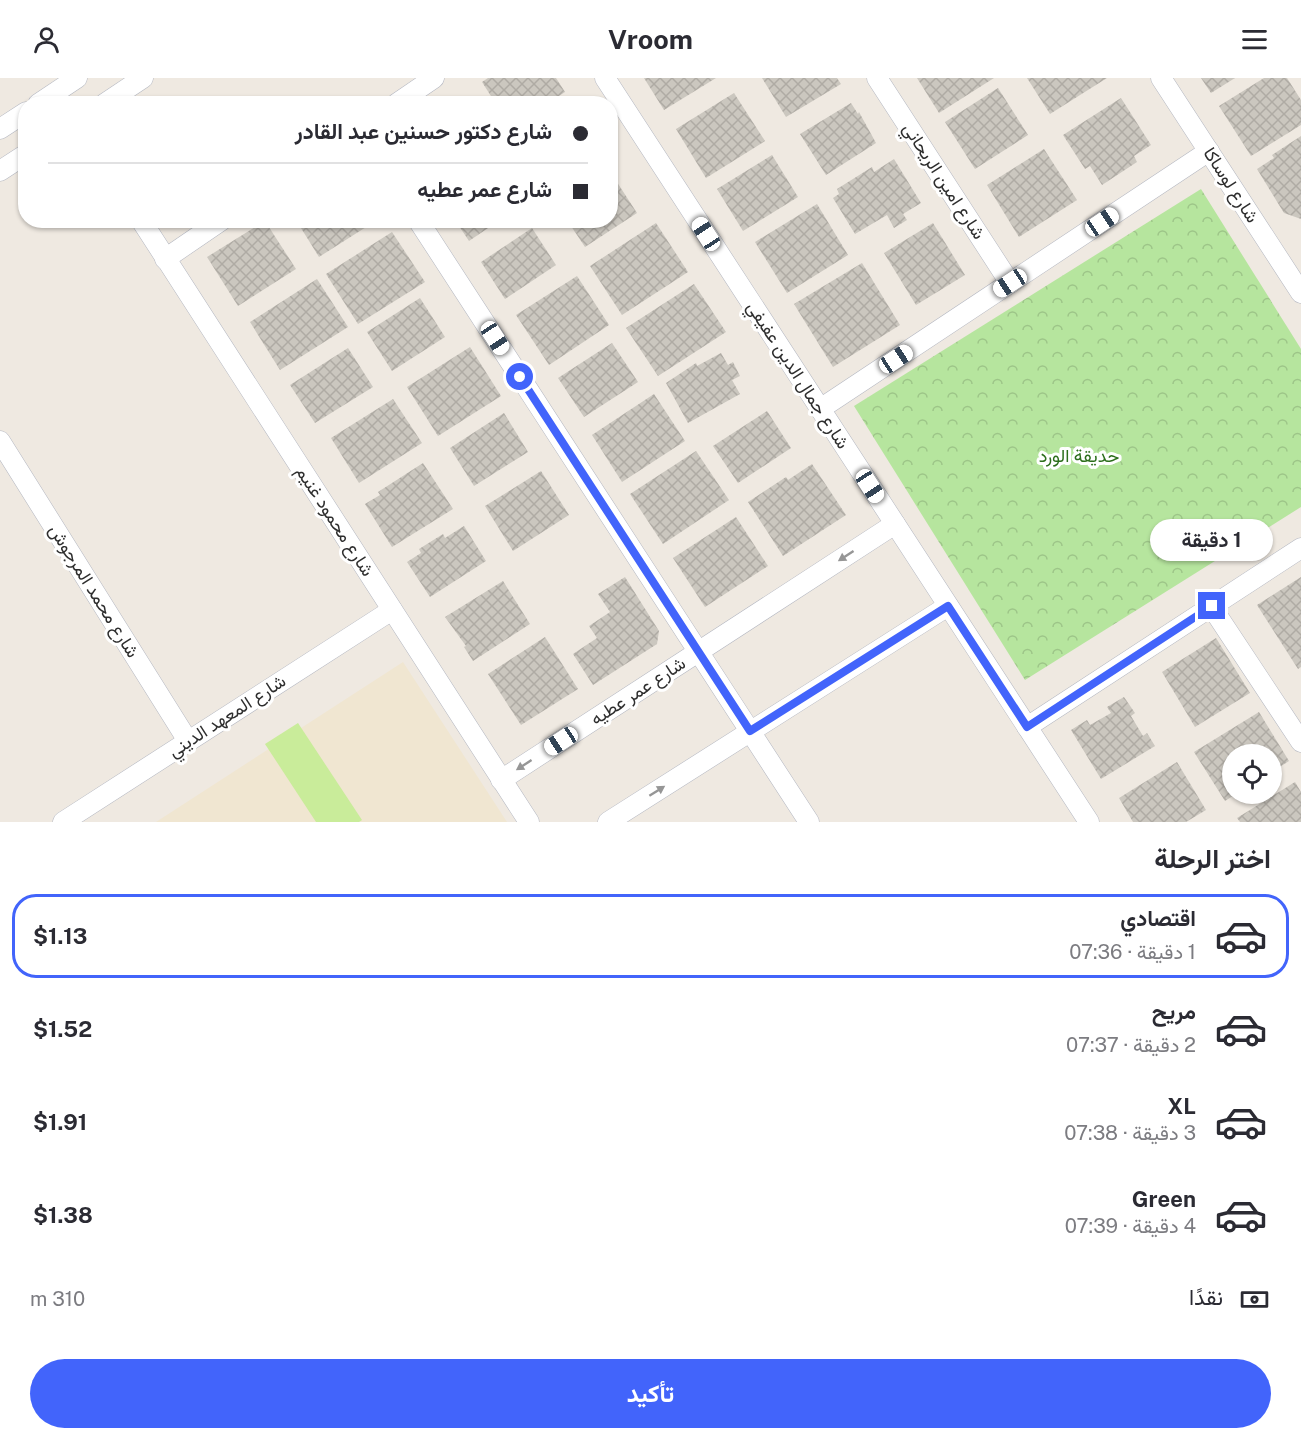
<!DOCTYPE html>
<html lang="ar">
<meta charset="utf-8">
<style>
:root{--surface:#fff;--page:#f7f7f7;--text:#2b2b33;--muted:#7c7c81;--line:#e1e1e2;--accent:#4264fb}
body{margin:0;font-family:"Public Sans",Vazirmatn,sans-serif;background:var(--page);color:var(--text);direction:rtl;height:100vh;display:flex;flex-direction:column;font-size:22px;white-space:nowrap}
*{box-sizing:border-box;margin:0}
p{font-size:20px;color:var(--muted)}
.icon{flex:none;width:33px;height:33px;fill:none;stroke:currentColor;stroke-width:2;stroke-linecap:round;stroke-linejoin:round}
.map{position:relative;height:744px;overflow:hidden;direction:ltr}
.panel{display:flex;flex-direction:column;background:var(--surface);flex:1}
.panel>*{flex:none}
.hud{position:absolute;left:18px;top:18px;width:600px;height:132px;border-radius:24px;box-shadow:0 2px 4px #0004;direction:rtl;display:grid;align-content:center;height:132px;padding:0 30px;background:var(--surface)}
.buttons{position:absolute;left:1222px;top:666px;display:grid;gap:12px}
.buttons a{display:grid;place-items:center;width:60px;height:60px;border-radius:50%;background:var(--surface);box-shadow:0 2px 4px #0004;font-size:30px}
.end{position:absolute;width:27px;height:27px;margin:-14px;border:8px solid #4264fb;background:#fff;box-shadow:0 0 0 3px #fff}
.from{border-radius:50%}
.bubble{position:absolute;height:42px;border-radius:21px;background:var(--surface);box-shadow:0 2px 4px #0004;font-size:20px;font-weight:700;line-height:42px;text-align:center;direction:rtl}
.car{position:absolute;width:18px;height:36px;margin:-18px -9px;border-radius:8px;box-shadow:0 0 4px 2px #0007;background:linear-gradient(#fff 24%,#345 0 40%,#fff 0 76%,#345 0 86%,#fff 0)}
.hud b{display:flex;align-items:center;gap:21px;height:57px;font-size:22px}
.hud b+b{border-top:2px solid var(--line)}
.hud i{width:15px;height:15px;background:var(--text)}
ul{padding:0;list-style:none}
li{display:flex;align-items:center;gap:18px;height:84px;margin:0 12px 9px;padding:0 18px;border:3px solid transparent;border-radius:24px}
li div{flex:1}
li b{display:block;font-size:22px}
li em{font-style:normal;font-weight:700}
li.active{border-color:var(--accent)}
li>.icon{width:54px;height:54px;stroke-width:1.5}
h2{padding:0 30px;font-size:27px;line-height:72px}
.pay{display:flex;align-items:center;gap:15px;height:66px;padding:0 30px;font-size:22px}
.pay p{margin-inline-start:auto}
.primary-button{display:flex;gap:12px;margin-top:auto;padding:12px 30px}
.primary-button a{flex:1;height:69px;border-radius:36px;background:var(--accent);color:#fff;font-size:24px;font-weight:700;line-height:69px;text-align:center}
header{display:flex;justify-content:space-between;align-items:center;height:78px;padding:0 30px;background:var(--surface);font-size:27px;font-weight:700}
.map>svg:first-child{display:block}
</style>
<header><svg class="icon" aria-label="menu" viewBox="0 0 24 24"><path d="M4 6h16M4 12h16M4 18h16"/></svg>Vroom<svg class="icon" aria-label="person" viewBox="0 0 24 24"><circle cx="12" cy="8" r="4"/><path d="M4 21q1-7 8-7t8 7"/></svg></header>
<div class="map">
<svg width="1301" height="744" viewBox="0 0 1301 744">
<defs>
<pattern id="forest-crowns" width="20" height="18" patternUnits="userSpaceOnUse" patternTransform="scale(1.5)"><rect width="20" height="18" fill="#b6e59e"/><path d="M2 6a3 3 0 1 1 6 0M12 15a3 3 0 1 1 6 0" fill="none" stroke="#9dc588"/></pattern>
<pattern id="building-cross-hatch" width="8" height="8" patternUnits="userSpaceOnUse" patternTransform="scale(1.5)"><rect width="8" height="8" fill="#cbc7bf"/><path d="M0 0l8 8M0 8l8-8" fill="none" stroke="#afaba4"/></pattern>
</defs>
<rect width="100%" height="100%" fill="#efe9e1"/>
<polygon fill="#f0e6d1" points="403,584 507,744 156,744"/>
<polygon fill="url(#forest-crowns)" points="1201,111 1301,271 1301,429 1025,602 854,328"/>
<polygon fill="#c9ec9a" points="298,645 362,742 359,744 316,744 265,666"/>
<g fill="url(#building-cross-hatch)">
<polygon points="488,0 556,0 565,14 547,26 496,26 482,4"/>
<polygon points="644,0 716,0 664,32"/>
<polygon points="762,0 837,0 841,6 786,39"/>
<polygon points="917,0 994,0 939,35"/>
<polygon points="1027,0 1107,0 1050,36"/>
<polygon points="1201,0 1235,0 1211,15"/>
<polygon points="1264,0 1287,0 1301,22 1301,47 1251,78 1219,28"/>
<polygon points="998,10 1028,57 975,91 945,44"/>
<polygon points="734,15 765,63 706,100 676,51"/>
<polygon points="460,18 465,26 449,26"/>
<polygon points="1121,20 1151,67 1134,78 1137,84 1102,107 1090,88 1085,91 1063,57"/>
<polygon points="851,25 858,36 859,34 876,65 826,97 800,56"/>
<polygon points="1301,58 1301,141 1284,135 1257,91 1274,80 1272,77"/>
<polygon points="1044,71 1077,122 1019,159 987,107"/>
<polygon points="772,77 798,119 743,153 717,111"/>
<polygon points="894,81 921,125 903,136 907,142 894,150 887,137 855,156 833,120 839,116 837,111 872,89 874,94"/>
<polygon points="613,98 637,135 585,169 567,142 610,142 610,100"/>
<polygon points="817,126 848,177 787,215 755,164"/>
<polygon points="296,142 373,142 374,144 319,179"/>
<polygon points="455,142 500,142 469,163"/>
<polygon points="265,143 296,191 238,228 207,179"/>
<polygon points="656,145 688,194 622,237 590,188"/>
<polygon points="933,145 965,197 916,227 884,175"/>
<polygon points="532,150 556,187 505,221 481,184"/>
<polygon points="392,154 425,204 358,246 326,196"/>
<polygon points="862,185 900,247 833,289 794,226"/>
<polygon points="577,198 609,247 549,287 516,237"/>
<polygon points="317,201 348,249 280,292 250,244"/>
<polygon points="694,206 726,254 658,298 626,250"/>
<polygon points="420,220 445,259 392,293 367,254"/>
<polygon points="612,265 638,304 584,339 558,300"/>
<polygon points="470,269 501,318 438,358 407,309"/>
<polygon points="348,270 373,309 315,345 290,307"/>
<polygon points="721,275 728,287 733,284 740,298 732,302 740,316 688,345 666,305 696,285 697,288"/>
<polygon points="654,316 685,363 622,404 592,357"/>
<polygon points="393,321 422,365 359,405 331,360"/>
<polygon points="767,333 791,370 738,405 713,368"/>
<polygon points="504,335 528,374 474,408 450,370"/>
<polygon points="696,373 729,422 663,466 630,416"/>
<polygon points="423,385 453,431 392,469 365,426 380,417 378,414"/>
<polygon points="812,386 846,437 783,478 748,424 786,399 788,402"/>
<polygon points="541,393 569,437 513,473 485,428"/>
<polygon points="736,439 768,488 705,529 673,480"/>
<polygon points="464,448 486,483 430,519 407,484 421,475 419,471 443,456 445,460"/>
<polygon points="625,499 659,553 657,566 593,607 573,576 597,560 589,548 610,534 598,516"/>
<polygon points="1301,499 1301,589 1298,591 1257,527"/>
<polygon points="503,503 530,546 473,583 464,569 466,568 445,539"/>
<polygon points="545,559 578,611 521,647 488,596"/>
<polygon points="1216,560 1250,615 1195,649 1162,594"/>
<polygon points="1124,619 1135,635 1131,638 1143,658 1147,655 1155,668 1101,701 1071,652 1087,642 1090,647 1111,635 1107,629"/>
<polygon points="1259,634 1289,683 1272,694 1272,676 1233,676 1233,716 1236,716 1225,723 1194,674"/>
<polygon points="1177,684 1206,732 1186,744 1133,744 1119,720"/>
<polygon points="1295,704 1301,714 1301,744 1240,744 1237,740"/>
</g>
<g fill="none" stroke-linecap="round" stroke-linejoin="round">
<g stroke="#b4b7c1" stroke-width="21">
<g id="street">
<polyline points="605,0 1089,744"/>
<polyline points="877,0 1010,205"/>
<polyline points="1161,0 1301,215"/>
<polyline points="38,26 77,0"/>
<polyline points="104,26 143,0"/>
<polyline points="396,26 434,0"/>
<polyline points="0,51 26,34"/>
<polyline points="0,93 26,76"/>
<polyline points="141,142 529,744"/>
<polyline points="418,142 809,744"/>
<polyline points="165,181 222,142"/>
<polyline points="820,331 1209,73"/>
<polyline points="0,363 188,663"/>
<polyline points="1211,528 1301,664"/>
<polyline points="1027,649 1301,470"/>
<polyline points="501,702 895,446"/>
<polyline points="63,744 392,532"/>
<polyline points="608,744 948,528"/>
</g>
</g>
<use href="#street" stroke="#fff" stroke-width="20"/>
</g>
<defs><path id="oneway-solid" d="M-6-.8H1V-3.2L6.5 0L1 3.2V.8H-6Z" transform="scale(1.5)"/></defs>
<g fill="#969696">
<use href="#oneway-solid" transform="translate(846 478) rotate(147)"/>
<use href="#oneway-solid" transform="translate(524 687) rotate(147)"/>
<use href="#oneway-solid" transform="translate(657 713) rotate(-32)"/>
</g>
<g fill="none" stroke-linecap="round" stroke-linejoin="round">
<polyline stroke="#4264fb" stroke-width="8" points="520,299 750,653 948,528 1027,649 1212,528"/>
</g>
<g text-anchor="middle" stroke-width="6" stroke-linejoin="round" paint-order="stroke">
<g font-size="18" fill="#2e2e2e" stroke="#fff">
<text transform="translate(944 103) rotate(57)" y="6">شارع امين الريحاني</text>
<text transform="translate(1231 107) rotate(57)" y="6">شارع لوساكا</text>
<text transform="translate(798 297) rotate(57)" y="6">شارع جمال الدين عفيفي</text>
<text transform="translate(335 443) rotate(57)" y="6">شارع محمود غنيم</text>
<text transform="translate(94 513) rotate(58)" y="6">شارع محمد المرجوش</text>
<text transform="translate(638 613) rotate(-33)" y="6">شارع عمر عطيه</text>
<text transform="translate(227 638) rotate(-33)" y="6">شارع المعهد الديني</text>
</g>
<g font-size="18" fill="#2c6e1b" stroke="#fff">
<text x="1079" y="384">حديقة الورد</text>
</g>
</g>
</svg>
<div class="buttons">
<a><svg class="icon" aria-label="locate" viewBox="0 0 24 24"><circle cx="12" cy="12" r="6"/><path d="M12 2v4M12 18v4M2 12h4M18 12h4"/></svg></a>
</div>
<i class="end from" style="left:520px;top:299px"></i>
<i class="end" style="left:1212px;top:528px"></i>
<div class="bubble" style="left:1150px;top:441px;width:123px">1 دقيقة</div>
<i class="car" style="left:1102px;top:144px;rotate:56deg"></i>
<i class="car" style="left:706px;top:156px;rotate:327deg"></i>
<i class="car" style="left:1010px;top:205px;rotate:237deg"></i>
<i class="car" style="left:495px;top:260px;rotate:147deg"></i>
<i class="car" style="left:896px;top:281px;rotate:57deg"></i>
<i class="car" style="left:870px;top:408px;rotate:147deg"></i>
<i class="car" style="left:561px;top:663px;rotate:237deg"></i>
<div class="hud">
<b><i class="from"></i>شارع دكتور حسنين عبد القادر</b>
<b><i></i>شارع عمر عطيه</b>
</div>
</div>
<section class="panel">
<h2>اختر الرحلة</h2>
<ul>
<li class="active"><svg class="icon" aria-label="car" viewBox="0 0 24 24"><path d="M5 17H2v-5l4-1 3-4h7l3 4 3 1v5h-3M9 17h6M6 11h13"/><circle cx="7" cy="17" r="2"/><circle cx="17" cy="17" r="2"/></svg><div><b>اقتصادي</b><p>1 دقيقة · 07:36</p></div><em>$1.13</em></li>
<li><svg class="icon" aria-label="car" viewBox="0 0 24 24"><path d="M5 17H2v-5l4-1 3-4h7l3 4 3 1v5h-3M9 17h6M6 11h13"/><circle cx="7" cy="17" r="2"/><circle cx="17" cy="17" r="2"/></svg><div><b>مريح</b><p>2 دقيقة · 07:37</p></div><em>$1.52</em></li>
<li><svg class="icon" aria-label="car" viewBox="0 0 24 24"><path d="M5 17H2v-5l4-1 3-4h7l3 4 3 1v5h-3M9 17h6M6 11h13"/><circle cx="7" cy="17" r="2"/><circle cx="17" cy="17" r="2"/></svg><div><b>XL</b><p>3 دقيقة · 07:38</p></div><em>$1.91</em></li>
<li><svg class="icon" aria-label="car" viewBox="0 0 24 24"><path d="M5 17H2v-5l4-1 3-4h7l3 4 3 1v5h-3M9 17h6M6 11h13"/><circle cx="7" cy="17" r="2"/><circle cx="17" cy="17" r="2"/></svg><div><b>Green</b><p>4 دقيقة · 07:39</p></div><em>$1.38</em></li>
</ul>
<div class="pay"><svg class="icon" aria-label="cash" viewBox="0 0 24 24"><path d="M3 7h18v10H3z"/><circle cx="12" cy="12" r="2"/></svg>نقدًا<p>310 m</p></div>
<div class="primary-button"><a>تأكيد</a></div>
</section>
